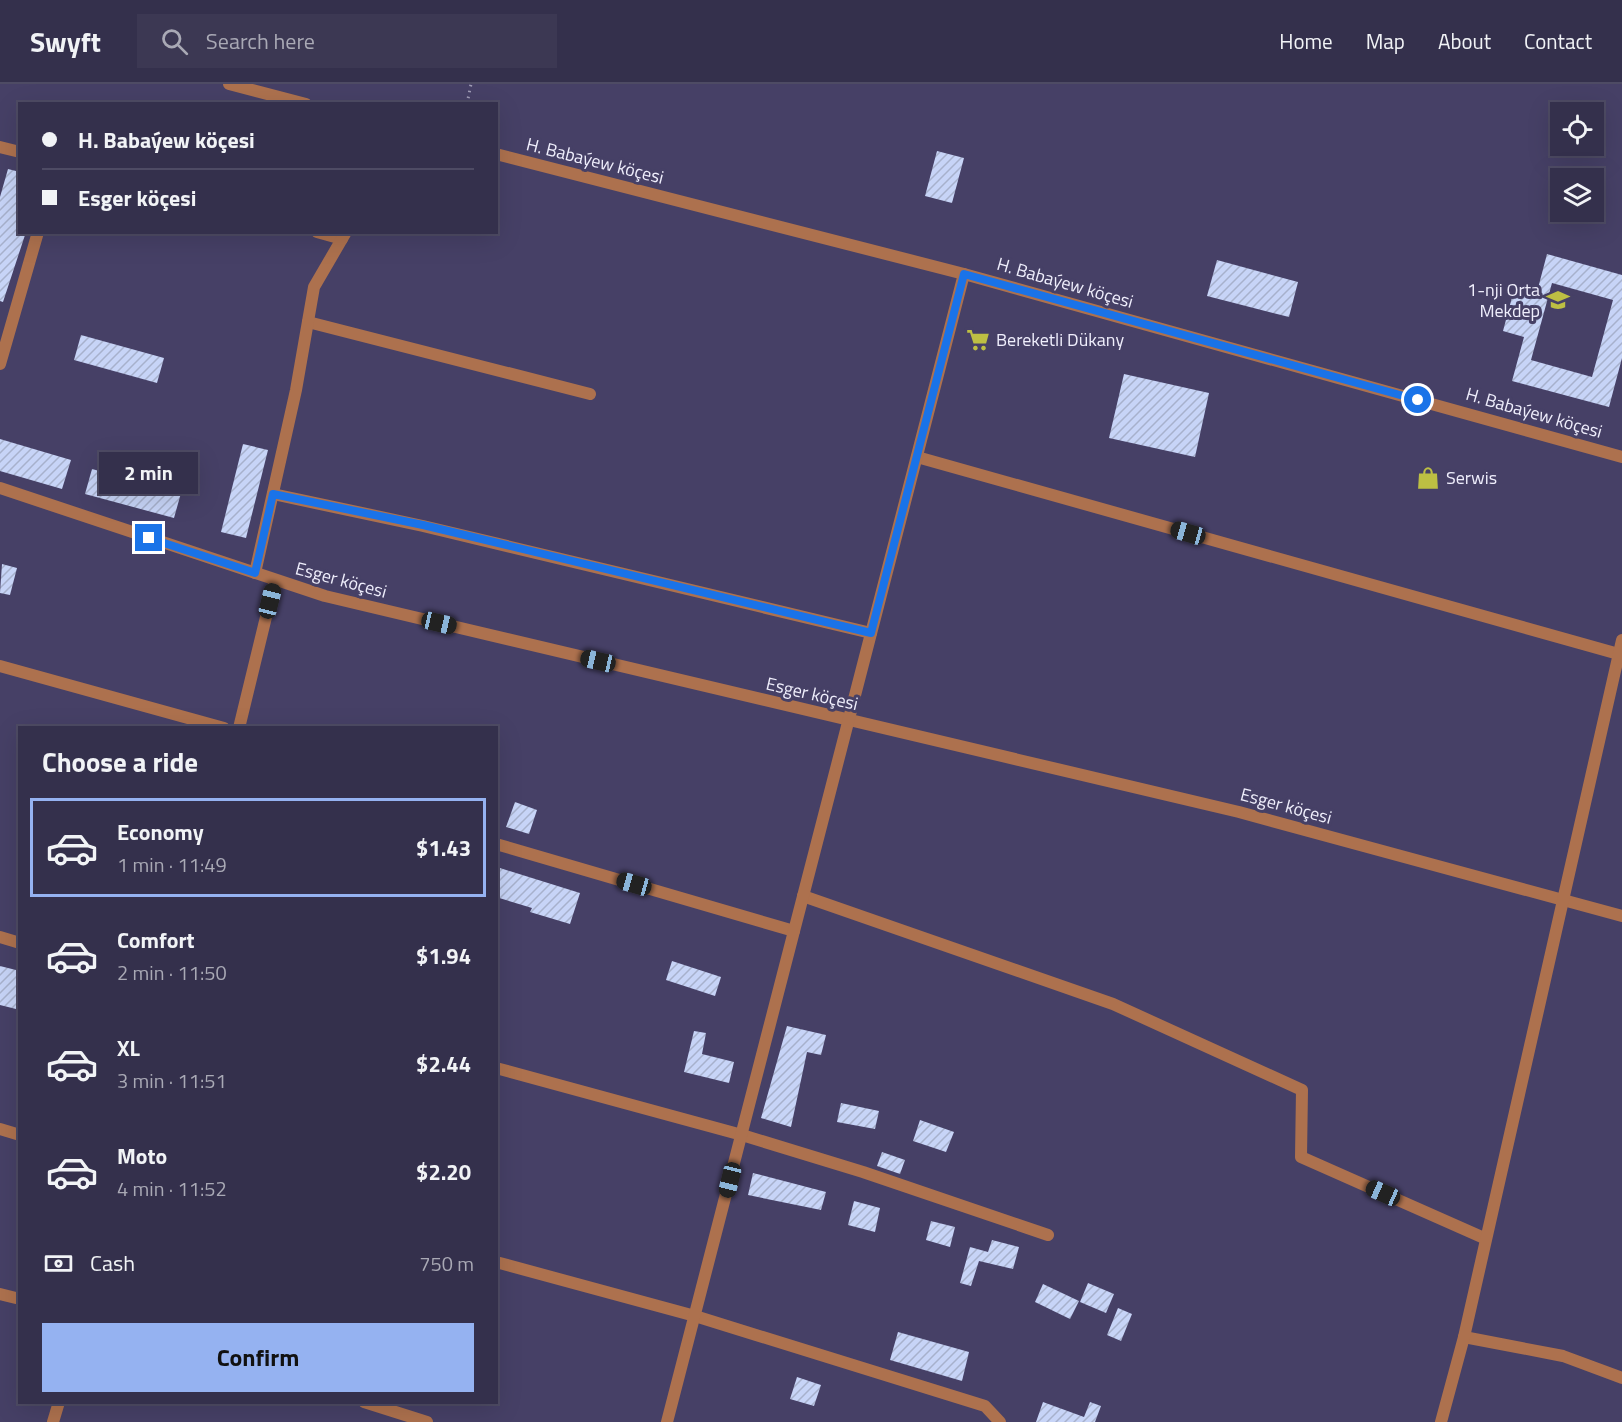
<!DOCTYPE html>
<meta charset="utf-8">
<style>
:root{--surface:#34304c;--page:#3c3853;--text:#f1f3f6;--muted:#a9a9b5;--line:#4e4b64;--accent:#95b2f1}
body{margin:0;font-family:"Titillium Web",sans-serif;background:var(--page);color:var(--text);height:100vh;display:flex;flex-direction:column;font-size:22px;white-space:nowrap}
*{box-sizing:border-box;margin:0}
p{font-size:20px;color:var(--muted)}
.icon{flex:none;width:33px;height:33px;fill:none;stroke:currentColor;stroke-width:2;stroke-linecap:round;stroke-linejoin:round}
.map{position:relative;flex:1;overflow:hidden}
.details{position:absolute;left:18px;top:642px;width:480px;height:678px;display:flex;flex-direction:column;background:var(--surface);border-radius:0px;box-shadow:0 6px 24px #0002,0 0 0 2px var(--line)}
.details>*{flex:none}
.hud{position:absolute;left:18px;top:18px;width:480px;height:132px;border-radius:0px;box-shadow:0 6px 24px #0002,0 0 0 2px var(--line);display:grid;align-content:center;height:132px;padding:0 24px;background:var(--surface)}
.tools{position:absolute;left:1550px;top:18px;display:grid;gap:12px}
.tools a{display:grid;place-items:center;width:54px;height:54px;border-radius:0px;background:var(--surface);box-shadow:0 6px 24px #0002,0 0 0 2px var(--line);font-size:30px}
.end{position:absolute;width:27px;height:27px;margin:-14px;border:8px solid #1a73e8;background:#fff;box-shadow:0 0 0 3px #fff}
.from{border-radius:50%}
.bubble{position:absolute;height:42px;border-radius:0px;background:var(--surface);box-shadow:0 6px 24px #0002,0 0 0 2px var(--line);font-size:20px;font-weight:700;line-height:42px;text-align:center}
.car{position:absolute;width:18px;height:36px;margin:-18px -9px;border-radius:8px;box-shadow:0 0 4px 2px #0007;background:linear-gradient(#222 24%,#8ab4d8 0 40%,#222 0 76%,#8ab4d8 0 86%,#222 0)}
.hud b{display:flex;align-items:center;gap:21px;height:57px;font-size:22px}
.hud b+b{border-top:2px solid var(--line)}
.hud i{width:15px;height:15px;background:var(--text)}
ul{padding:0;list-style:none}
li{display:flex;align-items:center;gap:18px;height:99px;margin:0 12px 9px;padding:0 12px;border:3px solid transparent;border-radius:0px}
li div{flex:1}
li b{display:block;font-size:22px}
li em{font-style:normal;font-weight:700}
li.on{border-color:var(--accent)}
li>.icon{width:54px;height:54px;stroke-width:1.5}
h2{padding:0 24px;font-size:27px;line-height:72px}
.pay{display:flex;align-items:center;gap:15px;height:66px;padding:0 24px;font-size:22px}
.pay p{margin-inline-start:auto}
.primary-button{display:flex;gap:12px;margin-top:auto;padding:12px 24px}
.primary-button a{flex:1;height:69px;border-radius:0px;background:var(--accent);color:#111;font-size:24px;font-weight:700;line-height:69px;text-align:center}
header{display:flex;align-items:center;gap:36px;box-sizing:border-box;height:84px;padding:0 30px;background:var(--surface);border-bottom:2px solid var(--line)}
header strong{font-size:28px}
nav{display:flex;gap:33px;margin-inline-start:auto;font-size:21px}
.search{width:420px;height:54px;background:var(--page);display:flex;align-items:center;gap:15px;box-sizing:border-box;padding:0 21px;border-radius:0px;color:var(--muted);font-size:22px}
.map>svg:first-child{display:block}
</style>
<header>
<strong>Swyft</strong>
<div class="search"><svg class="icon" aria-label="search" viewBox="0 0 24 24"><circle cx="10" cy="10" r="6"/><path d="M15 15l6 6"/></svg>Search here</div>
<nav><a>Home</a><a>Map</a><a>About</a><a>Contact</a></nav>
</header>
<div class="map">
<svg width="1622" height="1338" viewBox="0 0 1622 1338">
<defs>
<pattern id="building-hatch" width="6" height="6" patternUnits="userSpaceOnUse" patternTransform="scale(1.5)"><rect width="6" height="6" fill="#c7d4f7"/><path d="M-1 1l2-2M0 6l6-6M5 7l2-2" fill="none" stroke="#a7b1cc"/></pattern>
</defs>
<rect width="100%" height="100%" fill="#464066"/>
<g fill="url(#building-hatch)" fill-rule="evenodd">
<polygon points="937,67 964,74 952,119 925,112"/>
<polygon points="8,85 20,88 20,148 26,148 3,218 0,217 0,113"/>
<path d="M1547,170L1622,191V274L1609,323L1512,297L1524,253L1503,247L1515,202L1537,208ZM1552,199L1613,216L1592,293L1531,276Z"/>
<polygon points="1217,176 1298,198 1289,233 1207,212"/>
<polygon points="81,251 164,274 157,299 74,276"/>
<polygon points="1124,290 1209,309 1195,373 1109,354"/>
<polygon points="0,355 71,376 62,405 0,387"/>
<polygon points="243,360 268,366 246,454 221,448"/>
<polygon points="92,385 181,409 174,434 85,410"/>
<polygon points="2,480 17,484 10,511 0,509"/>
<polygon points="515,718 537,726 529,750 506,743"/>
<polygon points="500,784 580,809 570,840 530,828 532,824 496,813"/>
<polygon points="672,877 721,893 715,912 666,896"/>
<polygon points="0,882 20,887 20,926 0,921"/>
<polygon points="787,942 826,951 821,971 807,968 791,1043 761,1034"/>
<polygon points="694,947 706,949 702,970 734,978 729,999 684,988"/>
<polygon points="841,1019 879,1027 875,1045 837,1038"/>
<polygon points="920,1036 954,1048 946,1068 913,1057"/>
<polygon points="882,1068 905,1076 900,1090 877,1082"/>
<polygon points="753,1089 826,1108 821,1126 748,1111"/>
<polygon points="854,1117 880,1124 875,1148 848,1141"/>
<polygon points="931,1137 955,1143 950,1163 926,1156"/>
<polygon points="992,1156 1019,1163 1013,1185 979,1177 971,1202 960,1199 970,1163 988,1168"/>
<polygon points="1088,1199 1114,1210 1106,1229 1080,1218"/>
<polygon points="1043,1200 1079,1217 1070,1235 1035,1218"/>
<polygon points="1118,1224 1132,1230 1121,1257 1107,1251"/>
<polygon points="898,1248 969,1268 962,1297 890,1276"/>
<polygon points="797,1293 821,1301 814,1322 790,1315"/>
<polygon points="1043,1318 1084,1333 1090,1318 1101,1322 1095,1338 1036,1338"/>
</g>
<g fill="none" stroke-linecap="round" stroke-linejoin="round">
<polyline stroke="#a19db7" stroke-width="3" stroke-dasharray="1.5 4.5" stroke-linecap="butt" points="467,20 471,0"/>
<g stroke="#ad714e" stroke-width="12">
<polyline points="0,63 20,68"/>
<polyline points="317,148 342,155"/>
<polyline points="308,238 590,310"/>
<polyline points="0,280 38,148"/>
<polyline points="917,373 1622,571"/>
<polyline points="0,404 325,512 1239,728 1622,832"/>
<polyline points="273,410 423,442 871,549"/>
<polyline points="255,489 296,306 314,203 346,148"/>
<polyline points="0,582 224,644"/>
<polyline points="239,644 275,496"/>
<polyline points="496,760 794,847"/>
<polyline points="803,812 1113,920 1302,1006 1301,1073 1484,1154"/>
<polyline points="0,853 20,859"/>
<polyline points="496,984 742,1051 863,1088 1048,1151"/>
<polyline points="0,1045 20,1051"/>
<polyline points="496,1178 695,1232 985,1322 1000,1338"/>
<polyline points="0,1210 20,1215"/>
<polyline points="1464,1253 1563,1272 1622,1294"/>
<polyline points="364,1318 427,1338"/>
<polyline points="53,1338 59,1318"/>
<polyline points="667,1338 964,190"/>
<polyline points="1441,1338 1464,1253 1622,556"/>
</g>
<g stroke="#ad714e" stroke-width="12">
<polyline points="229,0 306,20"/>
<polyline points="496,70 964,190 1622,373"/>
</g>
</g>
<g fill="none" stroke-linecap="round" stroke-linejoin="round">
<polyline stroke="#1a73e8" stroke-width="8" points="149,454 255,489 273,410 423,441 871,549 964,190 1418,316"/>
</g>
<defs>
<g id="school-bare" transform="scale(1.8)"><path d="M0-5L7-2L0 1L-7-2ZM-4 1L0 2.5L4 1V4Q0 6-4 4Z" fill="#bdbf43" stroke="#464066" stroke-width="2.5" paint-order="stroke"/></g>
<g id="supermarket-bare" transform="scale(1.8)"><path d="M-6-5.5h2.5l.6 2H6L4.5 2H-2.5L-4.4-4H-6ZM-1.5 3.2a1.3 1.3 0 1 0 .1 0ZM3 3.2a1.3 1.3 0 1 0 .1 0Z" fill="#bdbf43" stroke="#464066" stroke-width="2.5" paint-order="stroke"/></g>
<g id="shop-bare" transform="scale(1.8)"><path d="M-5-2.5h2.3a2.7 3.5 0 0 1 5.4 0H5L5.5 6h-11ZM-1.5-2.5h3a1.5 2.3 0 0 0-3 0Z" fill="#bdbf43" stroke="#464066" stroke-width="2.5" paint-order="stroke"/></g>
</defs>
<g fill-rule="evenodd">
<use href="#school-bare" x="1558" y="216"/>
<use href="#supermarket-bare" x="978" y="256"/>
<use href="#shop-bare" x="1428" y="394"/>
</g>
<g text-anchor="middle" stroke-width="6" stroke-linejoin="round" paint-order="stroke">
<g font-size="18" fill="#efeefc" stroke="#464066">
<text transform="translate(595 77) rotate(14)" y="6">H. Babaýew köçesi</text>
<text transform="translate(1065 199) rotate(16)" y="6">H. Babaýew köçesi</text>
<text transform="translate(1534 329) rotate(16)" y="6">H. Babaýew köçesi</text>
<text transform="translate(341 496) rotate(15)" y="6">Esger köçesi</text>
<text transform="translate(812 610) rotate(13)" y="6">Esger köçesi</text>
<text transform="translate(1286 722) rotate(15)" y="6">Esger köçesi</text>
</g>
<g font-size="18" fill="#efeefc" stroke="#464066" text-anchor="start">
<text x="1540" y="212" text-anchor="end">1-nji Orta<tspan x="1540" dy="21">Mekdep</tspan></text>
<text x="996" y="262">Bereketli Dükany</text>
<text x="1446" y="400">Serwis</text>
</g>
</g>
</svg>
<div class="tools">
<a><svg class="icon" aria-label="locate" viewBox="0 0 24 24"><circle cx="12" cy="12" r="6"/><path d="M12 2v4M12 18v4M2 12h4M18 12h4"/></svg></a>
<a><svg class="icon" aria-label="layers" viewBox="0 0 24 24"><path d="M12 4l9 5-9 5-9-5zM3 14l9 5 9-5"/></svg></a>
</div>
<i class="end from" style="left:1418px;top:316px"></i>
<i class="end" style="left:149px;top:454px"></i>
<div class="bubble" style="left:99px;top:368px;width:99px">2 min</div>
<i class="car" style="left:1188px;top:449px;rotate:286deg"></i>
<i class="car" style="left:270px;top:517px;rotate:14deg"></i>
<i class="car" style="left:439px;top:539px;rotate:103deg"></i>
<i class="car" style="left:598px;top:577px;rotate:283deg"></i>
<i class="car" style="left:634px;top:800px;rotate:286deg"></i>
<i class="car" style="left:730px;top:1096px;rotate:194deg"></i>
<i class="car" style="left:1383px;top:1109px;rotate:294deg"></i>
<div class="hud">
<b><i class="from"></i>H. Babaýew köçesi</b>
<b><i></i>Esger köçesi</b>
</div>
<section class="details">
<h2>Choose a ride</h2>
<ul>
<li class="on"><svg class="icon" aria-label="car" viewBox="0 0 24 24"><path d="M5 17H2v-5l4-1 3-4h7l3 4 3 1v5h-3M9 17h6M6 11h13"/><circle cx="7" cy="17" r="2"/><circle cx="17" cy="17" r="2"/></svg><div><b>Economy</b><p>1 min · 11:49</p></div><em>$1.43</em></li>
<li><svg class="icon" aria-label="car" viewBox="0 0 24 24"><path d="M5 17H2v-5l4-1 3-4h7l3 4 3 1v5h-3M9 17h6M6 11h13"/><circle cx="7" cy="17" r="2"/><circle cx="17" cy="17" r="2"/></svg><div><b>Comfort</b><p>2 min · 11:50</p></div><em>$1.94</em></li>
<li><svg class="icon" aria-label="car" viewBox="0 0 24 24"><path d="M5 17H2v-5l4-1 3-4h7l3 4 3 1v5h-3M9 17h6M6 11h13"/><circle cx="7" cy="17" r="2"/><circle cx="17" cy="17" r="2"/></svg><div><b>XL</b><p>3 min · 11:51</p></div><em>$2.44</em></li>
<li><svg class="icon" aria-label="car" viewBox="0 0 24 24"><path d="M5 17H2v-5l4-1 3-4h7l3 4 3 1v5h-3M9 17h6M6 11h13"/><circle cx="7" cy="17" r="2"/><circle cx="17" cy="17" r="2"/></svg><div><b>Moto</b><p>4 min · 11:52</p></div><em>$2.20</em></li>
</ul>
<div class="pay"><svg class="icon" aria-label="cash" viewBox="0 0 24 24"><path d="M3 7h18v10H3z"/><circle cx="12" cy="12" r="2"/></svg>Cash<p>750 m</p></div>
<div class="primary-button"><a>Confirm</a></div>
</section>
</div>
